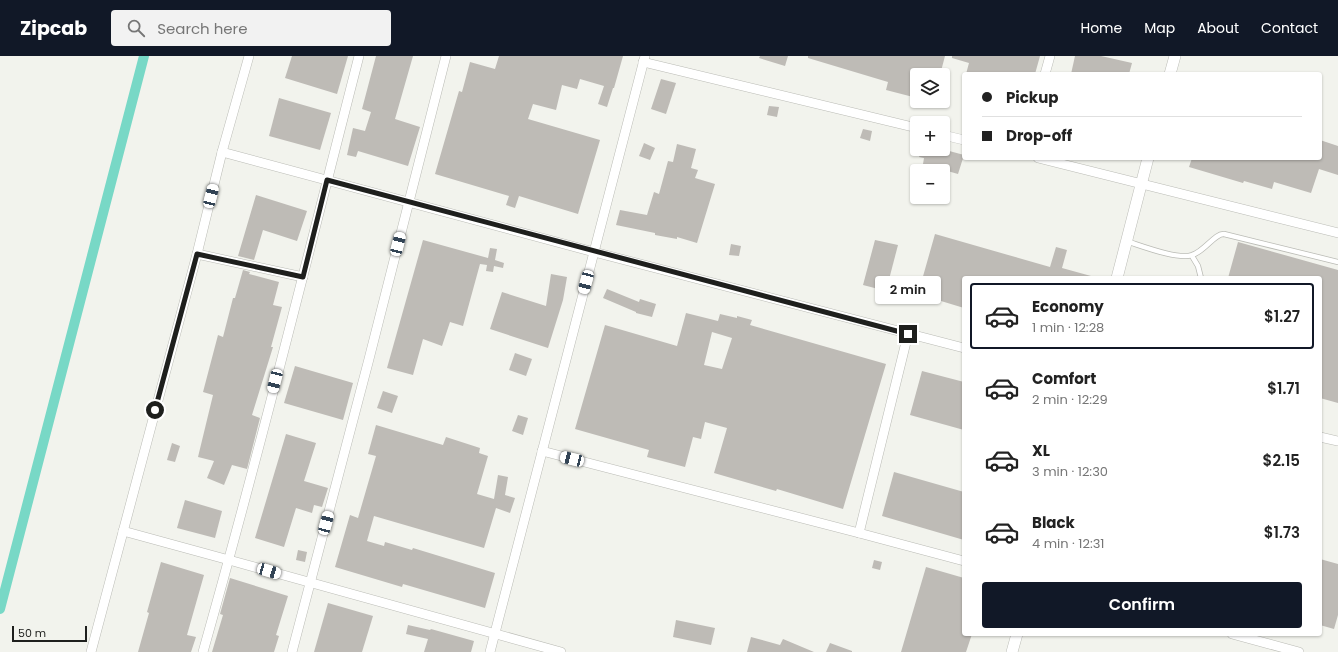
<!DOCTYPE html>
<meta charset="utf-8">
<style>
:root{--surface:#fff;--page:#f2f2f2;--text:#222;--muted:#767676;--line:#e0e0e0;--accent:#111827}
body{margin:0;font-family:Poppins,sans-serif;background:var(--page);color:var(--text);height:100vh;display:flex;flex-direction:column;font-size:15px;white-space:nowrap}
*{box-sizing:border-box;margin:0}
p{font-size:13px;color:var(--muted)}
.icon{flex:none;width:22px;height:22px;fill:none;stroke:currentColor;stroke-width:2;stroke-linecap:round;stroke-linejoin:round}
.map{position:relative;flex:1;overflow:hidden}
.details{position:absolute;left:962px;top:220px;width:360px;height:360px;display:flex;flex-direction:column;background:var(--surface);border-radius:4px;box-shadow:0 1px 3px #0004}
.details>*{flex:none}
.top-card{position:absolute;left:962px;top:16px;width:360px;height:88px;border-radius:4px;box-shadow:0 1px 3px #0004;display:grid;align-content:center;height:88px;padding:0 20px;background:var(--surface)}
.tools{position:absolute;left:910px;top:12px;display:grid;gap:8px}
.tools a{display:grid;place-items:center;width:40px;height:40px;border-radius:4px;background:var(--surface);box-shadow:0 1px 3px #0004;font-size:20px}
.scale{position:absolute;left:12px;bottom:10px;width:75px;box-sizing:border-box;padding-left:4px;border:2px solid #1e1f1d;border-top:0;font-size:11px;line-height:14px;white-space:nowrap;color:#1e1f1d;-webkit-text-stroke:3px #f2f3ed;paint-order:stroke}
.end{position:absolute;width:18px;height:18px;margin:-9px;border:5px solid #1e1f1d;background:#fff;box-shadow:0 0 0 2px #fff}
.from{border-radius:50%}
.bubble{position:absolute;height:28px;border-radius:4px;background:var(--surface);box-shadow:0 1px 3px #0004;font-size:13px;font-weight:600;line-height:28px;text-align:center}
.car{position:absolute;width:12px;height:24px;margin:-12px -6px;border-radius:5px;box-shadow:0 0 3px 1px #0007;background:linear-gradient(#fff 24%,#345 0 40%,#fff 0 76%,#345 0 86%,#fff 0)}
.top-card b{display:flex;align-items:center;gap:14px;height:38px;font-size:15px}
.top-card b+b{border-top:1px solid var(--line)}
.top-card i{width:10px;height:10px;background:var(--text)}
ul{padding:7px 0 0;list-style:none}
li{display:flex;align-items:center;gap:12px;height:66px;margin:0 8px 6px;padding:0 12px;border:2px solid transparent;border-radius:4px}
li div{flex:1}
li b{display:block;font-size:15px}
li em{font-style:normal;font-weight:600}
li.active{border-color:var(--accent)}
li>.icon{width:36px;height:36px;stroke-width:1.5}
.cta{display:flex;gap:8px;margin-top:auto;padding:8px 20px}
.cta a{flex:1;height:46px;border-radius:4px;background:var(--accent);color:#fff;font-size:16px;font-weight:600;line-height:46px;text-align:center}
header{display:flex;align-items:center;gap:24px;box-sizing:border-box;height:56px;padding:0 20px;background:var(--accent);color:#fff}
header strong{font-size:19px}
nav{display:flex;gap:22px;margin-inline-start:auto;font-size:14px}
.search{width:280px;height:36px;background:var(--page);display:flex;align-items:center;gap:10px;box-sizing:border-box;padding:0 14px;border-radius:4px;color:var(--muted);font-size:15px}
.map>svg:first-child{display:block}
</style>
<header>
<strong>Zipcab</strong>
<div class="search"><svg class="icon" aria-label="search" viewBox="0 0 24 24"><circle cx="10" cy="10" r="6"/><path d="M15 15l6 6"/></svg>Search here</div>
<nav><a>Home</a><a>Map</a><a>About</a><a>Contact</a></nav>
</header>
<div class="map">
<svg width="1338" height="596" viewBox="0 0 1338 596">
<rect width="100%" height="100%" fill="#f2f3ed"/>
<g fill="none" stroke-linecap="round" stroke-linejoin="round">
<polyline stroke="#78d8c6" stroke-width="10" points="0,553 144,0"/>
</g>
<g fill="#bebbb6" fill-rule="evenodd">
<polygon points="292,0 348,0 337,38 285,22"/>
<polygon points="376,0 413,0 395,63 420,71 408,110 358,95 356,101 347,99 353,72 365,75 371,56 362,53"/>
<polygon points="499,0 623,0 614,32 613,32 607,51 598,48 604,30 580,23 577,33 562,29 556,54 533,48 528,63 600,84 578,158 519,140 515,152 506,149 509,140 435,118 459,35 462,36 470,6 495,13"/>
<polygon points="760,0 788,0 785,10 759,2"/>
<polygon points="808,0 945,0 940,19 917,19 917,42 886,34 888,26 808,2"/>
<polygon points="952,0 1040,0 1035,18 966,18 969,7 952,2"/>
<polygon points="1075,0 1101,0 1132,7 1129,18 1071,18"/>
<polygon points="661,23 676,27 666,58 651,53"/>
<polygon points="279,42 331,57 320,94 269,80"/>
<polygon points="769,50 779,51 777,61 767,59"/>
<polygon points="863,73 872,75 870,85 860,82"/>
<polygon points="1320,84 1338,90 1338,119 1319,113 1311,137 1274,126 1272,133 1244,125 1243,127 1189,111 1192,102 1320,102"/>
<polygon points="644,87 655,92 650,104 639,100"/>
<polygon points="677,88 696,93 691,112 698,114 695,122 715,128 697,187 677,181 677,183 655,179 655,177 616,169 620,154 647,159 654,136 659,138 668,105 673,106"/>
<polygon points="922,93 942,93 964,99 958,118 923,108 924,102 919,101"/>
<polygon points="256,139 307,155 297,185 263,174 254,204 238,200"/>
<polygon points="935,178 1050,211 1056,191 1067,194 1062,212 1091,220 1090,222 964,222 964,252 918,238"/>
<polygon points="423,184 488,202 490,192 497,193 495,204 504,207 503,212 494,210 493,216 486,215 487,209 480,208 463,270 450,266 442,290 423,283 413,319 387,312"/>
<polygon points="875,184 898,189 886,235 863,229"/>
<polygon points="1238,186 1338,214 1338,347 1320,342 1320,222 1228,222"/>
<polygon points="731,188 741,190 739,200 729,199"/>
<polygon points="243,214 250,216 249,218 279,226 273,249 282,251 271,291 273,291 252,359 260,362 247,413 232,409 224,429 207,422 214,405 198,401 213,339 203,336 218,279 223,281 233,242 235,242"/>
<polygon points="551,218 567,221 563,244 548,292 490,273 502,236 546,250"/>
<polygon points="607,233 639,246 640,243 656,248 652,261 636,257 636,256 603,242"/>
<path d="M686,257L718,265L720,258L737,262V260L752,264L750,269L886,308L843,453L777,433L776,435L714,417L727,372L705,366L701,383L693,381L685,411L647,401L649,394L575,373L605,269L677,290ZM712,276L732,282L722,313L704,309Z"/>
<polygon points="515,297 532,303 526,320 509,314"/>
<polygon points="295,310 353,327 343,364 284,347"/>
<polygon points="922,315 964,326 964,374 910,359"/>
<polygon points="383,335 398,340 392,357 377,352"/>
<polygon points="518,359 528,362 523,379 512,375"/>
<polygon points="376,369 443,389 446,381 480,392 479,397 488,400 477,438 494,443 498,419 508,421 505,439 515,442 510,457 496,452 484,492 374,460 367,485 384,490 385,486 412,494 413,492 495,517 485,552 403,528 402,531 335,511 350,459 358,462 376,400 368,398"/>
<polygon points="286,378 316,387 304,425 328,432 322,451 314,449 312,457 296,452 284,491 255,482"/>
<polygon points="172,387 180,390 175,406 167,404"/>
<polygon points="894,416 964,436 964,484 882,460"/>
<polygon points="185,444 222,455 215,482 177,472"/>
<polygon points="298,494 307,496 305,506 296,504"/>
<polygon points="1320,503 1338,508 1338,559 1334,573 1320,569"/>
<polygon points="874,504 882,506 880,514 872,512"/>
<polygon points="161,506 204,519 187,579 196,581 191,596 138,596 149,557 147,556"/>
<polygon points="926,511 964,522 964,578 972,578 966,596 901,596"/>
<polygon points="230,522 288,540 276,579 279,580 274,596 212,596 223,559 220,558"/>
<polygon points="328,547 373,560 362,596 314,596"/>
<polygon points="676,564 715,572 711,589 673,581"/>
<polygon points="408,569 430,574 431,573 474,585 471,596 424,596 428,583 406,578"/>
<polygon points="751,581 780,589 783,583 814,596 747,596"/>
<polygon points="830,587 852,595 852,596 826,596"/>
</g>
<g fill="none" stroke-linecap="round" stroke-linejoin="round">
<g stroke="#babbb5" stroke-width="6">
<g id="service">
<path d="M1126,185C1142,190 1178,204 1192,199C1204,196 1215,177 1224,178L1338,206"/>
<polyline points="1192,200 1198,210 1201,222"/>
</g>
</g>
<g stroke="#babbb5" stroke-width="10">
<g id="minor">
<polyline points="643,6 917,72"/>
<polyline points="1045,18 1050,0"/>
<polyline points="943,79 964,84"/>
<polyline points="222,96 594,196 964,292"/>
<polyline points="1038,102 1338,177"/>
<polyline points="197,198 303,221"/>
<polyline points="1320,381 1338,385"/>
<polyline points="542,395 859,477 964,505"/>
<polyline points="123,475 229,504 561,596"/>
<polyline points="859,477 908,278"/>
<polyline points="1232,578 1299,596"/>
<polyline points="91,596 197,198 222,96 249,0"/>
<path d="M203,596C259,398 308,199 359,0"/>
<polyline points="292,596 369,303 446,0"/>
<polyline points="490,596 645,0"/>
</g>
</g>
<g stroke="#babbb5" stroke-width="12">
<g id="tertiary">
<polyline points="1170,18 1175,0"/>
<polyline points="1117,222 1148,102"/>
<polyline points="1012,596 1017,578"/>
</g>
</g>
<use href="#service" stroke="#fff" stroke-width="4.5"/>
<use href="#minor" stroke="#fff" stroke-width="9"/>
<use href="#tertiary" stroke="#fff" stroke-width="11"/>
</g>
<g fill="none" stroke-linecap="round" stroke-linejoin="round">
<polyline stroke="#1e1f1d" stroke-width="5" points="155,354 197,198 303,221 327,124 908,278"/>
</g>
</svg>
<div class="tools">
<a><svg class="icon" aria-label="layers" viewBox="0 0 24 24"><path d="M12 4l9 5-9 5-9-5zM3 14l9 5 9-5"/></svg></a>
<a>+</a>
<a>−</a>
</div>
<div class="scale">50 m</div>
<i class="end from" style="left:155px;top:354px"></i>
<i class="end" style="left:908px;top:278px"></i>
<div class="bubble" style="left:875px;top:220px;width:66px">2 min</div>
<i class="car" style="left:211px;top:140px;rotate:14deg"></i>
<i class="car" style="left:398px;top:188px;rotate:14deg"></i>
<i class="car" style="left:586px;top:226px;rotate:195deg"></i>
<i class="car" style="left:275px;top:325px;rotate:194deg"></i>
<i class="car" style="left:572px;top:403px;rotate:284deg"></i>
<i class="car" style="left:326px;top:467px;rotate:15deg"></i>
<i class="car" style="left:269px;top:515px;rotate:106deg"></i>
<div class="top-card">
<b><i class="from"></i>Pickup</b>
<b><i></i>Drop-off</b>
</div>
<section class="details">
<ul>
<li class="active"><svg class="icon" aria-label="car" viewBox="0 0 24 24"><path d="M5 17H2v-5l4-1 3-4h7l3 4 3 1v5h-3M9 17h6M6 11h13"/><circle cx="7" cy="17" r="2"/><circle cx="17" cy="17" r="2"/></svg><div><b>Economy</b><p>1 min · 12:28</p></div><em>$1.27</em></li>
<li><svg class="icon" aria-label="car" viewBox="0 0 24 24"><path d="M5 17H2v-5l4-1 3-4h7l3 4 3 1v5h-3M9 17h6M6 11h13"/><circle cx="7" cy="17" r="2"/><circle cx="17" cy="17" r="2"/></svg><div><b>Comfort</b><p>2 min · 12:29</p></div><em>$1.71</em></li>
<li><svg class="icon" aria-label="car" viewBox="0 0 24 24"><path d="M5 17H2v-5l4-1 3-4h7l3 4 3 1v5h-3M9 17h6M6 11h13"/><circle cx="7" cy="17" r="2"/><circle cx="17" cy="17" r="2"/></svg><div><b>XL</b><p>3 min · 12:30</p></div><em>$2.15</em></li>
<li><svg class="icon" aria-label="car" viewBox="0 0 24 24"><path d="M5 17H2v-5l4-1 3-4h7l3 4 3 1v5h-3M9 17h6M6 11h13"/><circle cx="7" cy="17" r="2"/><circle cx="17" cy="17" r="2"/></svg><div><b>Black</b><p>4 min · 12:31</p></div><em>$1.73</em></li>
</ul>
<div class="cta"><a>Confirm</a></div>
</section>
</div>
